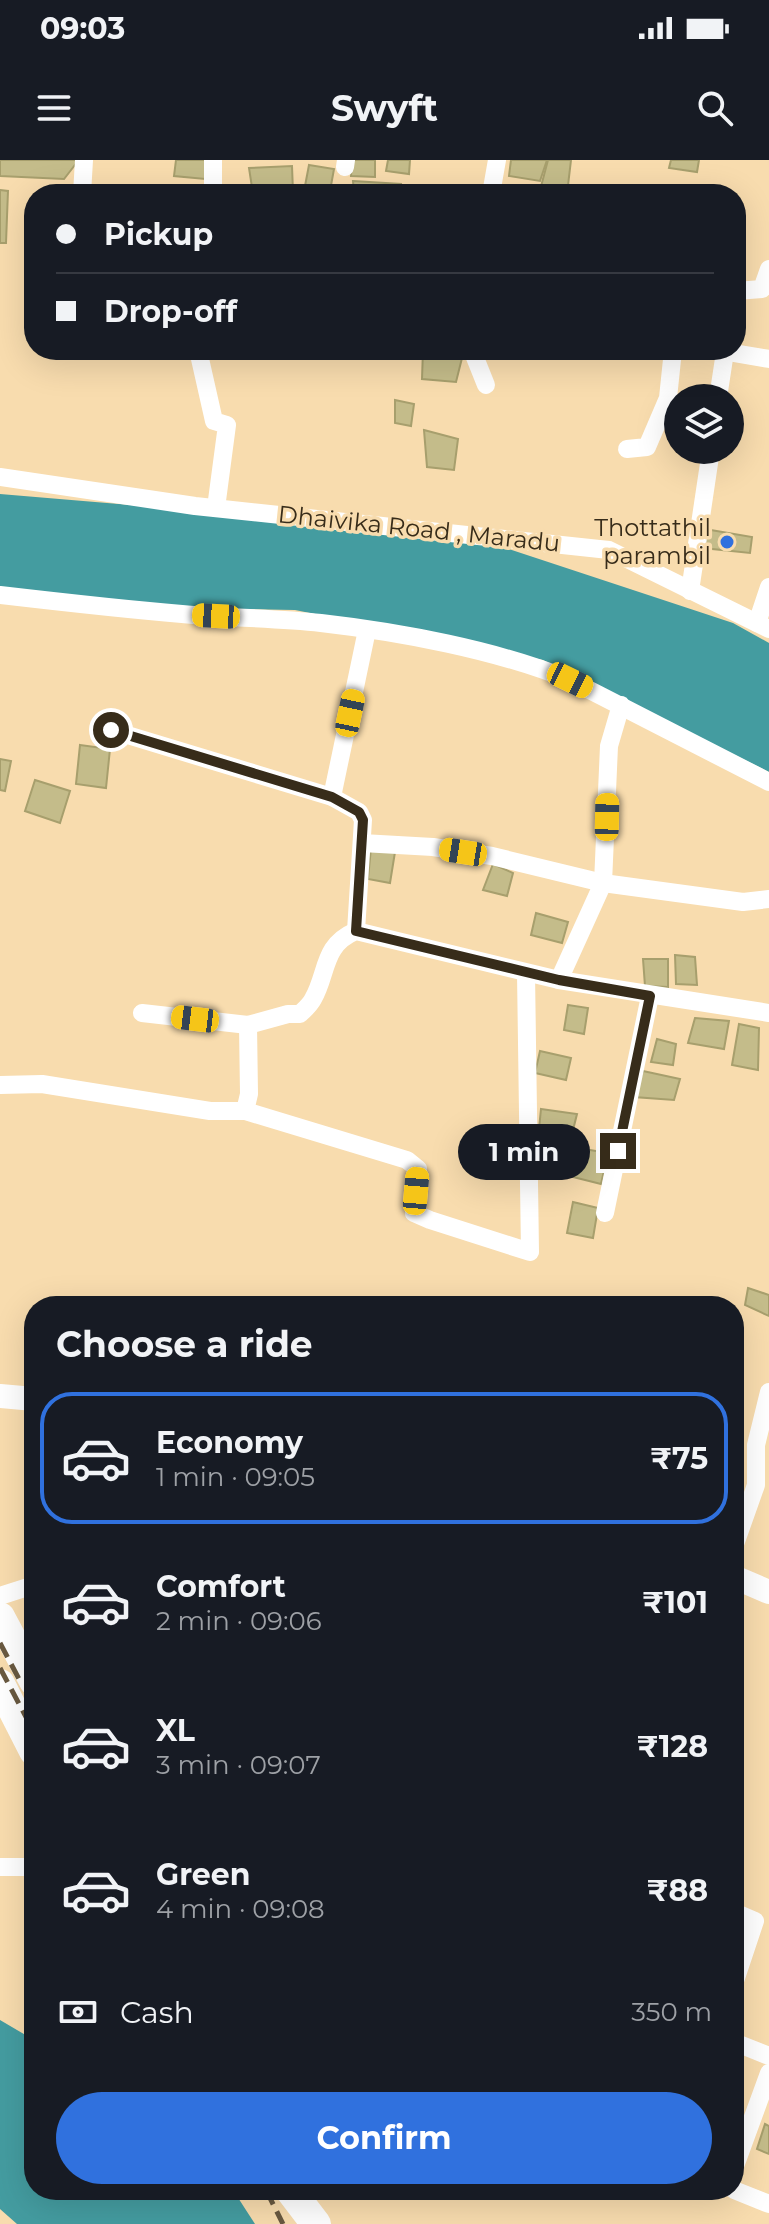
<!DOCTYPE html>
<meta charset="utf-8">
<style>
:root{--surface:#171b24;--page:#242831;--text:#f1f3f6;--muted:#9ea1a6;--line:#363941;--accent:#3071de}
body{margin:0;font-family:Montserrat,sans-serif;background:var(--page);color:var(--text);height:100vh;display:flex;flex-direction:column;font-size:30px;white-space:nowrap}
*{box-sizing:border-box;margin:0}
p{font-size:26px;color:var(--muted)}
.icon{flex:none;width:44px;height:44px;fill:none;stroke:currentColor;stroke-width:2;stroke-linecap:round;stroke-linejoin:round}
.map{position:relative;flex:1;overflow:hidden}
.details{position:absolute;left:24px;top:1136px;width:720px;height:904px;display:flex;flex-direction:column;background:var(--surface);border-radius:32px;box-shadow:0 8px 32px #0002}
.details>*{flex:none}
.hud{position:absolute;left:24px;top:24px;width:722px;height:176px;border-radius:32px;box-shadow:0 8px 32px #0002;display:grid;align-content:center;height:176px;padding:0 32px;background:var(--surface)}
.fabs{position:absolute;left:664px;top:224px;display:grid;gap:16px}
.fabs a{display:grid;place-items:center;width:80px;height:80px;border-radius:50%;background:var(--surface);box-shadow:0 8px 32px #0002;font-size:40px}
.end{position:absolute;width:36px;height:36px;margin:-18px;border:10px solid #372c1a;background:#fff;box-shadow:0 0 0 4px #fff}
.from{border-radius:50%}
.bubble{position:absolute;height:56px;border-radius:28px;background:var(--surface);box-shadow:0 8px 32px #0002;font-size:26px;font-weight:700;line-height:56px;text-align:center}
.car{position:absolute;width:24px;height:48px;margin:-24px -12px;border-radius:10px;box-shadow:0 0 6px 2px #0007;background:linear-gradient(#f5c518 24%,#345 0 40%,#f5c518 0 76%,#345 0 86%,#f5c518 0)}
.hud b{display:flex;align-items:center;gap:28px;height:76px;font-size:30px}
.hud b+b{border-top:2px solid var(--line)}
.hud i{width:20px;height:20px;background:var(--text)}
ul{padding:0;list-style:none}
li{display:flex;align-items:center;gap:24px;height:132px;margin:0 16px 12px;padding:0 16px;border:4px solid transparent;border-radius:32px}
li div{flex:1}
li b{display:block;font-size:30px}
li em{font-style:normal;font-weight:700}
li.current{border-color:var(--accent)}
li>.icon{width:72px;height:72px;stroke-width:1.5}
h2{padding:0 32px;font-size:36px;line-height:96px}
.pay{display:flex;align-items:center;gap:20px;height:88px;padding:0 32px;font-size:30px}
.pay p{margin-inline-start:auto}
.button{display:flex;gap:16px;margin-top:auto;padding:16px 32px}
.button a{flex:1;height:92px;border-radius:48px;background:var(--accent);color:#fff;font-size:32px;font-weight:700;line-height:92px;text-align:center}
.status{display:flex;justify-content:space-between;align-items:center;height:56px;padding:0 40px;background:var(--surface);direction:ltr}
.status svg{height:22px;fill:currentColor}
header{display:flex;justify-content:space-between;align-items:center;height:104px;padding:0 32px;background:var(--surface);font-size:36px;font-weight:700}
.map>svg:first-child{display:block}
</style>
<div class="status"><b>09:03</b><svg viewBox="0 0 49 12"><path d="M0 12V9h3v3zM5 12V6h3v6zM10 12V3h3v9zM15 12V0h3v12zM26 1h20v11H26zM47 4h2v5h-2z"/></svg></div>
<header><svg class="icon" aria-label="menu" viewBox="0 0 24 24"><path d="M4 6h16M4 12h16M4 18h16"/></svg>Swyft<svg class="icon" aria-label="search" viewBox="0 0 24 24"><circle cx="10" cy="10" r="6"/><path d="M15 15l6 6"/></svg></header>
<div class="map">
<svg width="769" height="2064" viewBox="0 0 769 2064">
<rect width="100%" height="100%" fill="#f8dcae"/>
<g fill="#449ca0">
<polygon points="0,334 202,351 500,386 733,463 769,483 769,612 543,500 295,450 177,448 0,431"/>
<polygon points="0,1860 34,1880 34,2030 233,2030 255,2064 17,2064 0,2049"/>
</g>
<g fill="#c4bc8a" stroke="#a79f6d" stroke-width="2">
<polygon points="0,0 78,0 78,1 64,19 0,16"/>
<polygon points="176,0 207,0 205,19 174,16"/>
<polygon points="352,0 375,0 375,17 351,16"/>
<polygon points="388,0 410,0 409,14 386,11"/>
<polygon points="511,0 547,0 540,21 509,16"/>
<polygon points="548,0 571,0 567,34 539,34"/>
<polygon points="671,0 699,0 697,12 669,8"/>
<polygon points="309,5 334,9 330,31 305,26"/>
<polygon points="292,6 293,32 253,34 249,8"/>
<polygon points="353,21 401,24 400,34 354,34"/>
<polygon points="108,25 150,28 150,34 108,34"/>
<polygon points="207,26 206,34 181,34 182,28"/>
<polygon points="0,30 8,31 6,83 0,83"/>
<polygon points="423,190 464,190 456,222 422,219"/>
<polygon points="395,240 414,244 411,266 395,263"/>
<polygon points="424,270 458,279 454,310 427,307"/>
<polygon points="705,369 752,377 750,393 703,388"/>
<polygon points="80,585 110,589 106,628 76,624"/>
<polygon points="0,599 11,601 5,631 0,630"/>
<polygon points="35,620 70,631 60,663 25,651"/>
<polygon points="371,688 395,692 390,723 368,719"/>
<polygon points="493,704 513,713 507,736 483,730"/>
<polygon points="536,753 568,762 562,783 531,775"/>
<polygon points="675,795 695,797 697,825 676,824"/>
<polygon points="643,799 668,799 668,827 645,826"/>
<polygon points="568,845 588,848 584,874 564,870"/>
<polygon points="695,858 729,861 724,889 688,883"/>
<polygon points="739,864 759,868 758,910 732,905"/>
<polygon points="657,879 676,884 673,905 651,902"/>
<polygon points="540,891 571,898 566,920 535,913"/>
<polygon points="643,911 680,919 674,940 634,937"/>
<polygon points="541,949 577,954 571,978 539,969"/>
<polygon points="578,988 608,993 601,1024 573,1017"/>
<polygon points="547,989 569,994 560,1018 540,1015"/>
<polygon points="573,1042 598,1048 593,1078 567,1073"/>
<polygon points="748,1128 769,1135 769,1156 745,1145"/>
<polygon points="765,1964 769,1966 769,1994 757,1989"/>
</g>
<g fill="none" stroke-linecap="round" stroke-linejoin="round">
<g stroke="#fff" stroke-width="18">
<polyline points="345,7 346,0"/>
<polyline points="82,34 84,0"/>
<polyline points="213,34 213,0"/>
<polyline points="491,34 497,0"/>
<polyline points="736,131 762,129 769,109"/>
<polyline points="198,190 214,261 227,265 216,348"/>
<polyline points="472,190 486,225"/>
<polyline points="716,190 769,199"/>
<polyline points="718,238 725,192"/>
<polyline points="627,289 647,287 668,238 673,190"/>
<polyline points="0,317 195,346 609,390 769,469"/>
<polyline points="690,431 711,290"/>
<path d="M0,435C60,442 121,449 182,454C228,458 275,458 321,463C400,472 497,490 570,520L769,622"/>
<polyline points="757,463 769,427"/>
<polyline points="111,570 332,637"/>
<polyline points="362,683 433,687 492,696 603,723 743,742 769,739"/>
<polyline points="356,771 363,660 359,652 332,637 367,470"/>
<polyline points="559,820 603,723 609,586 621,545"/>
<polyline points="142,853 248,865"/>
<path d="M0,925L42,924L210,951H245L249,934L248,865L288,854H300C304,850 310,845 313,839C328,813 322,785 356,771L559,820L769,853"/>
<polyline points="245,951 407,1000 418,1009 414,1053 430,1060 530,1092 526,813"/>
<polyline points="605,1053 650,836"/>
<polyline points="734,1387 756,1325 756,1285 769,1232"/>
<polyline points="0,1436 34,1425"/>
<polyline points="0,1707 34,1707"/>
<polyline points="734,1752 755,1761 734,1824"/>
<polyline points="734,1882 769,1896"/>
<polyline points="734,2009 769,1913"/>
<polyline points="734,2030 769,2044"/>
</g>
<g stroke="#fff" stroke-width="24">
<polyline points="0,1236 34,1239"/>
<polyline points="734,1417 769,1432"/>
</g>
<g stroke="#fff" stroke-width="30">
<polyline points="0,1457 34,1521"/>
<polyline points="0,1524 34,1591"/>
<polyline points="290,2030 316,2064"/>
</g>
<g stroke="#695940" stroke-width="5" stroke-dasharray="16 8" stroke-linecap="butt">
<polyline points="0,1483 19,1519"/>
<polyline points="0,1508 34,1572"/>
<polyline points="266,2030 283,2064"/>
</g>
</g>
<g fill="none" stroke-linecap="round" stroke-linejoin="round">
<polyline stroke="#372c1a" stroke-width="10" points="111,570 332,637 359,652 363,660 356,771 559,820 650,836 618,991"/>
</g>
<circle fill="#3071de" stroke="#f8dcae" stroke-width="3" cx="727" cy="382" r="8"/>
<g text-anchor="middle" stroke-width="7" stroke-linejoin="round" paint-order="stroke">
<g font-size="24" fill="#372c1a" stroke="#f8dcae" text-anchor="end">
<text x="711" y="376">Thottathil<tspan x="711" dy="28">parambil</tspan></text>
</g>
<g font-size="24" fill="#372c1a" stroke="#f8dcae">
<text transform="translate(419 369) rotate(6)" y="8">Dhaivika Road , Maradu</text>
</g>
</g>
</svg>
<div class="fabs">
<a><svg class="icon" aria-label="layers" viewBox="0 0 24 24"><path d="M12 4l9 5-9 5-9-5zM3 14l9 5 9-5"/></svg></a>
</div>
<i class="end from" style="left:111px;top:570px"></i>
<i class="end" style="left:618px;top:991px"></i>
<div class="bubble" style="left:458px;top:964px;width:132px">1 min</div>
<i class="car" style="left:216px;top:456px;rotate:273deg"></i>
<i class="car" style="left:570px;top:520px;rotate:116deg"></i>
<i class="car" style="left:350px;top:553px;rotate:12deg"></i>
<i class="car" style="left:607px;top:657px;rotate:1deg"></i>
<i class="car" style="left:463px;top:692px;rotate:279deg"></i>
<i class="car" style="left:195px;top:859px;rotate:277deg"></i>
<i class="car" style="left:416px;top:1031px;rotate:5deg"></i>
<div class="hud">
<b><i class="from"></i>Pickup</b>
<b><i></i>Drop-off</b>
</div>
<section class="details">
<h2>Choose a ride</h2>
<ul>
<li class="current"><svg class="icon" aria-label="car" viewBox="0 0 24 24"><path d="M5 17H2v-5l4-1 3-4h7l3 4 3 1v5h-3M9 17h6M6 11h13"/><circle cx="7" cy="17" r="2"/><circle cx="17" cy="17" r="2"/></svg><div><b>Economy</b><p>1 min · 09:05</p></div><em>₹75</em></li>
<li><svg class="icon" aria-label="car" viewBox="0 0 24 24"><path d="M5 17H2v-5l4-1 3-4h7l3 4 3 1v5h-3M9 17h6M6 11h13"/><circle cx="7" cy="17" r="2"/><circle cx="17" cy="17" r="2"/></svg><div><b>Comfort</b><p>2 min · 09:06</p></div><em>₹101</em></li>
<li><svg class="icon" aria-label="car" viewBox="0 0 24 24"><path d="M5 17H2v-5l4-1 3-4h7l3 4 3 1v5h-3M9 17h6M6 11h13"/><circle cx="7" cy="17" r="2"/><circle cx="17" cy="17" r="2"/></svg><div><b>XL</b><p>3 min · 09:07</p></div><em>₹128</em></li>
<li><svg class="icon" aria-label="car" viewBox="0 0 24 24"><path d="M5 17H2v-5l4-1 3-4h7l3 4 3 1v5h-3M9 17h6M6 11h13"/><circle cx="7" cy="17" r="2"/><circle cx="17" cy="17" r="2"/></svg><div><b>Green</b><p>4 min · 09:08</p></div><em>₹88</em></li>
</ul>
<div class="pay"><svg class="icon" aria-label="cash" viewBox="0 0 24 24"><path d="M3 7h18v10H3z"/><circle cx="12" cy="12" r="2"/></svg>Cash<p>350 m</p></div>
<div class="button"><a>Confirm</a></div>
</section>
</div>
